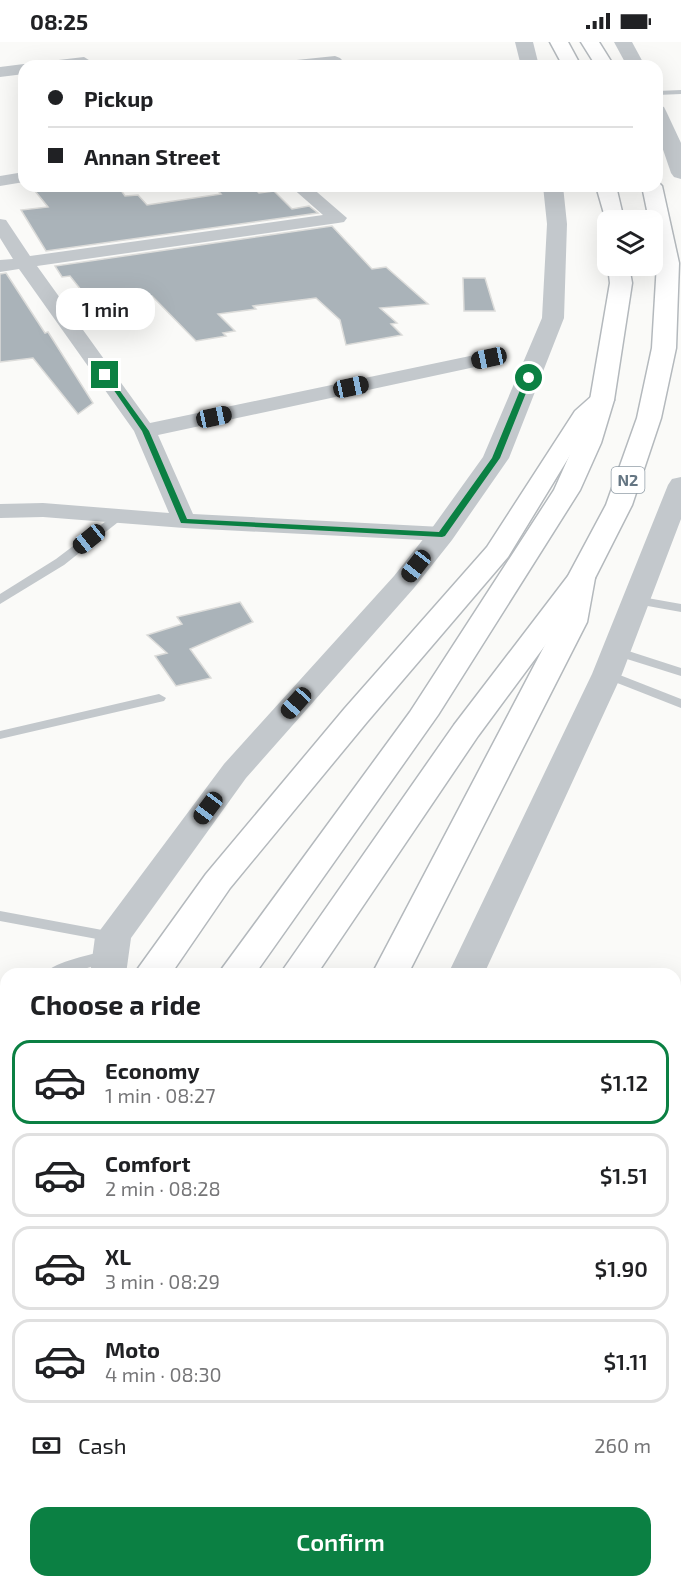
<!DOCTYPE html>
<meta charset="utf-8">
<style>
:root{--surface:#fff;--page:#f6f6f6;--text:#202124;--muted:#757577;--line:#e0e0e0;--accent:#0b8043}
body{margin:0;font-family:"Exo 2",sans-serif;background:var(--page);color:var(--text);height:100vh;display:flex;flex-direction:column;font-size:22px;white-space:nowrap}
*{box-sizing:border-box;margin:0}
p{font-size:20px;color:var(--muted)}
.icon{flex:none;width:33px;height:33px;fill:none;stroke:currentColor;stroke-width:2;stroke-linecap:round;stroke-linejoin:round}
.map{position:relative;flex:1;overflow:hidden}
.side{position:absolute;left:0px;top:926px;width:681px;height:620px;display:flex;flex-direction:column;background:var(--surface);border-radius:18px 18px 0 0;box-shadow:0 6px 24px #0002}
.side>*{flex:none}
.hud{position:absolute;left:18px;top:18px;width:645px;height:132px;border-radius:18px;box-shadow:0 6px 24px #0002;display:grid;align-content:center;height:132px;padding:0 30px;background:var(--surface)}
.tools{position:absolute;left:597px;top:168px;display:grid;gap:12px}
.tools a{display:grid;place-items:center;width:66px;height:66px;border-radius:12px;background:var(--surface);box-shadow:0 6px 24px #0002;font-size:30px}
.end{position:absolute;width:27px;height:27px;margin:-14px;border:8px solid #0b8043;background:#fff;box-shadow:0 0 0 3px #fff}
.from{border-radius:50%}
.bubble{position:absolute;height:42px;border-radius:18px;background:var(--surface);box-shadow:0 6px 24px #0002;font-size:20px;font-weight:600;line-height:42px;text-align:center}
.car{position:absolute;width:18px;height:36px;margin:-18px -9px;border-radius:8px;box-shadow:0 0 4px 2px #0007;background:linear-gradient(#222 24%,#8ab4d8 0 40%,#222 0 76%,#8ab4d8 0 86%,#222 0)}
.hud b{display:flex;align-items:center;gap:21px;height:57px;font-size:22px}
.hud b+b{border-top:2px solid var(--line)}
.hud i{width:15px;height:15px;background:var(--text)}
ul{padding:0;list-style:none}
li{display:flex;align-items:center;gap:18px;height:84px;margin:0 12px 9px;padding:0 18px;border:3px solid var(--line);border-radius:18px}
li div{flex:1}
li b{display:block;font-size:22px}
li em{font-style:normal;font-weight:600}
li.active{border-color:var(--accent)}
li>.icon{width:54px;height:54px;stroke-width:1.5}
h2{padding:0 30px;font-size:27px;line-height:72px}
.pay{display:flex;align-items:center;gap:15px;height:66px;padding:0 30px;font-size:22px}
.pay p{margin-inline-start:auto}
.cta{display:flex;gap:12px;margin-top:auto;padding:12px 30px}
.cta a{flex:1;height:69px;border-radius:18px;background:var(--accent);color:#fff;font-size:24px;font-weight:600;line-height:69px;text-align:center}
.status{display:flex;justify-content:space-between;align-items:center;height:42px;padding:0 30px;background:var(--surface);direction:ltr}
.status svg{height:16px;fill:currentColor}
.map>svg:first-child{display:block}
</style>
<div class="status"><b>08:25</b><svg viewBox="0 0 49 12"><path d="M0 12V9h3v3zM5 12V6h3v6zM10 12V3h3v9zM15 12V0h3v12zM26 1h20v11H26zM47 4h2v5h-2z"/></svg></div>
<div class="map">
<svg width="681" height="1544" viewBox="0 0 681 1544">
<rect width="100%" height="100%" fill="#fafaf8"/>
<g fill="#aab3b9" stroke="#dcdcda" stroke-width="1.5">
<polygon points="31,144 118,144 125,154 138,153 147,163 221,152 213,144 252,144 259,151 274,149 292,167 309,164 318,171 46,209 21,168 48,165"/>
<polygon points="332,184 372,227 386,225 428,262 380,266 397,281 391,282 402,293 346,303 340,278 316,256 253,264 256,267 218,272 235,289 223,291 226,294 196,299 152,254 93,263 70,234 62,235 55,224"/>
<polygon points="6,231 45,291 48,290 93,361 78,372 33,316 0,320 0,232"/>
<polygon points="463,236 485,236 495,269 464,269"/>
<polygon points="240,560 253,580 190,607 211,636 176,644 155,614 167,611 147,593 182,582 177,575"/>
</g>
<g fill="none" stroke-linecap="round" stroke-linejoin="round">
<g stroke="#b4b9bd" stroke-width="3">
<g id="trunk">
<polygon points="550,0 568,0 581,24 563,24"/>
<polygon points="581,0 599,0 614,24 596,24"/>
<polygon points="657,139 662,144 679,221 676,306 661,376 632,463 595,536 478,694 317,932 280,932 454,683 568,534 606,463 637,376 652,306 657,221 652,197 652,178 649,178 642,144 657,144"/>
<polygon points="596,144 616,144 624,178 608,178 607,182"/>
<polygon points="608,224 629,224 632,241 614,358 601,401 580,448 438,673 255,932 218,932 410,670 554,448 575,401 590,358 610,241"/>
<polygon points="6,1372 6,1424 0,1426 0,1374"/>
<polygon points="6,1523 6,1539 45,1539 43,1544 0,1544 0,1532"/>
</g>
</g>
<g stroke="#b4b9bd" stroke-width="3">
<g id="motorway">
<polygon points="602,351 611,353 614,358 583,392 508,515 367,680 230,846 171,932 134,932 206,832 345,666 487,505 575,369 593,353"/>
<polygon points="581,528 591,530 595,536 587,580 408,932 372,932 557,580 567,536 571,530"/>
<polygon points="6,1167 6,1208 0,1210 0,1169"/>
<polygon points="124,1539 217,1539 217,1544 123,1544"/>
</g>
</g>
<g fill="#c3c8cc" fill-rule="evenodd">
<polygon points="681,48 681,52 657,53 657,49"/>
<polygon points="118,470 124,474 122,477 64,523 0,562 0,552 56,517"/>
<polygon points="636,554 681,562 681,570 631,561 630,558 631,555"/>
<polygon points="616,605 681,626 681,634 611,612 609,609"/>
<polygon points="607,628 681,657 681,666 602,635 600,632"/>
<polygon points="159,652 166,656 164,659 0,697 0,689"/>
<polygon points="0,869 113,890 121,895 113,900 0,879"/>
<path d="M110,908L116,909L118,913L116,917L68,932H44C55,919 93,912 110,908Z"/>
<polygon points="6,974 6,991 0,993 0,976"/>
<polygon points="0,1005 6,1006 6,1018 0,1017"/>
<polygon points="675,1268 681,1270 681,1287 675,1285"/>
<polygon points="675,1434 681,1436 681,1457 675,1455"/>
</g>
<g fill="#c3c8cc" fill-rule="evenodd">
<polygon points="335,14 340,16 343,19 340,22 279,24 287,19"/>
<polygon points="84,15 92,20 89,23 42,24 50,19"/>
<polygon points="24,22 30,24 24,24 24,32 0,35 0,25"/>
<polygon points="24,130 24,140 0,144 0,134"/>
<polygon points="290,144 310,144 347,176 344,180 338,181 37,224 150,381 489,310 496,312 499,316 496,320 489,322 158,393 193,472 442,485 450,487 454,492 450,497 442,499 184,486 43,475 0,476 0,462 43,461 169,471 134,389 19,227 0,230 0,218 13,217 0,196 0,177 6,178 30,214 323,173"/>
</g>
<g fill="#c3c8cc" fill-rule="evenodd">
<polygon points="515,0 533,0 539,24 521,24"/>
<polygon points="614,0 632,0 645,24 627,24"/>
<polygon points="657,63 664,65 666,69 681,101 681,137 674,135 671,131 657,90"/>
<polygon points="543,144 563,144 567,182 564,276 509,416 452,498 414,546 246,736 131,896 126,932 90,932 95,895 224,722 394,534 432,486 483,415 542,276 547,182"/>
<polygon points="681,435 681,477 622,632 484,932 448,932 592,632 668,443 672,437"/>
<polygon points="250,1539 298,1539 300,1544 252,1544"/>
</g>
<use href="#trunk" fill="#fff" fill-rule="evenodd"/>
<use href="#motorway" fill="#fff" fill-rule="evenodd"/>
</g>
<polygon fill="#0b8043" points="102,331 107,331 149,389 187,477 439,490 492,416 525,336 529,334 532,336 500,416 445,494 442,495 181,481 142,389"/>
<g text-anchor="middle" stroke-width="6" stroke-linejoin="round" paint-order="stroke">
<rect fill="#fff" stroke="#939fa8" stroke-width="1.5" x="611.5" y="425" width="33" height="26" rx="4.5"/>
<g font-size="16" font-weight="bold" fill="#657683">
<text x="628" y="444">N2</text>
</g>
</g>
</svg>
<div class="tools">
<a><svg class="icon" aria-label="layers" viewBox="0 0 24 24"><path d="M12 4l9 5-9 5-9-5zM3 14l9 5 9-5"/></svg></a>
</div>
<i class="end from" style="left:529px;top:336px"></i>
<i class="end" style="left:105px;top:333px"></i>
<div class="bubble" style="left:56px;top:246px;width:99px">1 min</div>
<i class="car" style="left:489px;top:316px;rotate:258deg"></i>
<i class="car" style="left:351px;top:345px;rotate:78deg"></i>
<i class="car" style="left:214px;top:375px;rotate:78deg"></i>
<i class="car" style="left:89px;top:497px;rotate:231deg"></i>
<i class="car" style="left:416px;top:524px;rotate:218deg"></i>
<i class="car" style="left:296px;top:661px;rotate:222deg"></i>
<i class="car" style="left:208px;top:766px;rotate:217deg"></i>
<div class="hud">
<b><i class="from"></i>Pickup</b>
<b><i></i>Annan Street</b>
</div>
<section class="side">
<h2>Choose a ride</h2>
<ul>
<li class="active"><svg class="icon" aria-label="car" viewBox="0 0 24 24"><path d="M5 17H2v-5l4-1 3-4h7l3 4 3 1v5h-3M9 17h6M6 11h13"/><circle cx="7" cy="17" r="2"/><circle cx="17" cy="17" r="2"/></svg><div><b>Economy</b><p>1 min · 08:27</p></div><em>$1.12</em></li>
<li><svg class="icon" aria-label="car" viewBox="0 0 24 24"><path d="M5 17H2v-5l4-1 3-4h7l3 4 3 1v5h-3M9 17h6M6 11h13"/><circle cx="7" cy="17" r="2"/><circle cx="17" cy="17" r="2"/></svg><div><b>Comfort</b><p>2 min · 08:28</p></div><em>$1.51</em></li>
<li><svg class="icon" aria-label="car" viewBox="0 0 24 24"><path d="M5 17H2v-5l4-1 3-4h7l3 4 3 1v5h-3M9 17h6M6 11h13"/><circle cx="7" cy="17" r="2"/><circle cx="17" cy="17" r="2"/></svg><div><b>XL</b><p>3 min · 08:29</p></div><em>$1.90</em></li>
<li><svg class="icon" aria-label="car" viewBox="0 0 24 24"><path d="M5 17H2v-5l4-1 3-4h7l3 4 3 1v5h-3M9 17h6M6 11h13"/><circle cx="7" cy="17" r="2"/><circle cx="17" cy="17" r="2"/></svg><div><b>Moto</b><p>4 min · 08:30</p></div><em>$1.11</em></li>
</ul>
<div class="pay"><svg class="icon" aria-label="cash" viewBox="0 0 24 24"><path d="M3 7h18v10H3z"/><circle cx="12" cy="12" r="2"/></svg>Cash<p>260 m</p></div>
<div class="cta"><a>Confirm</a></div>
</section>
</div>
